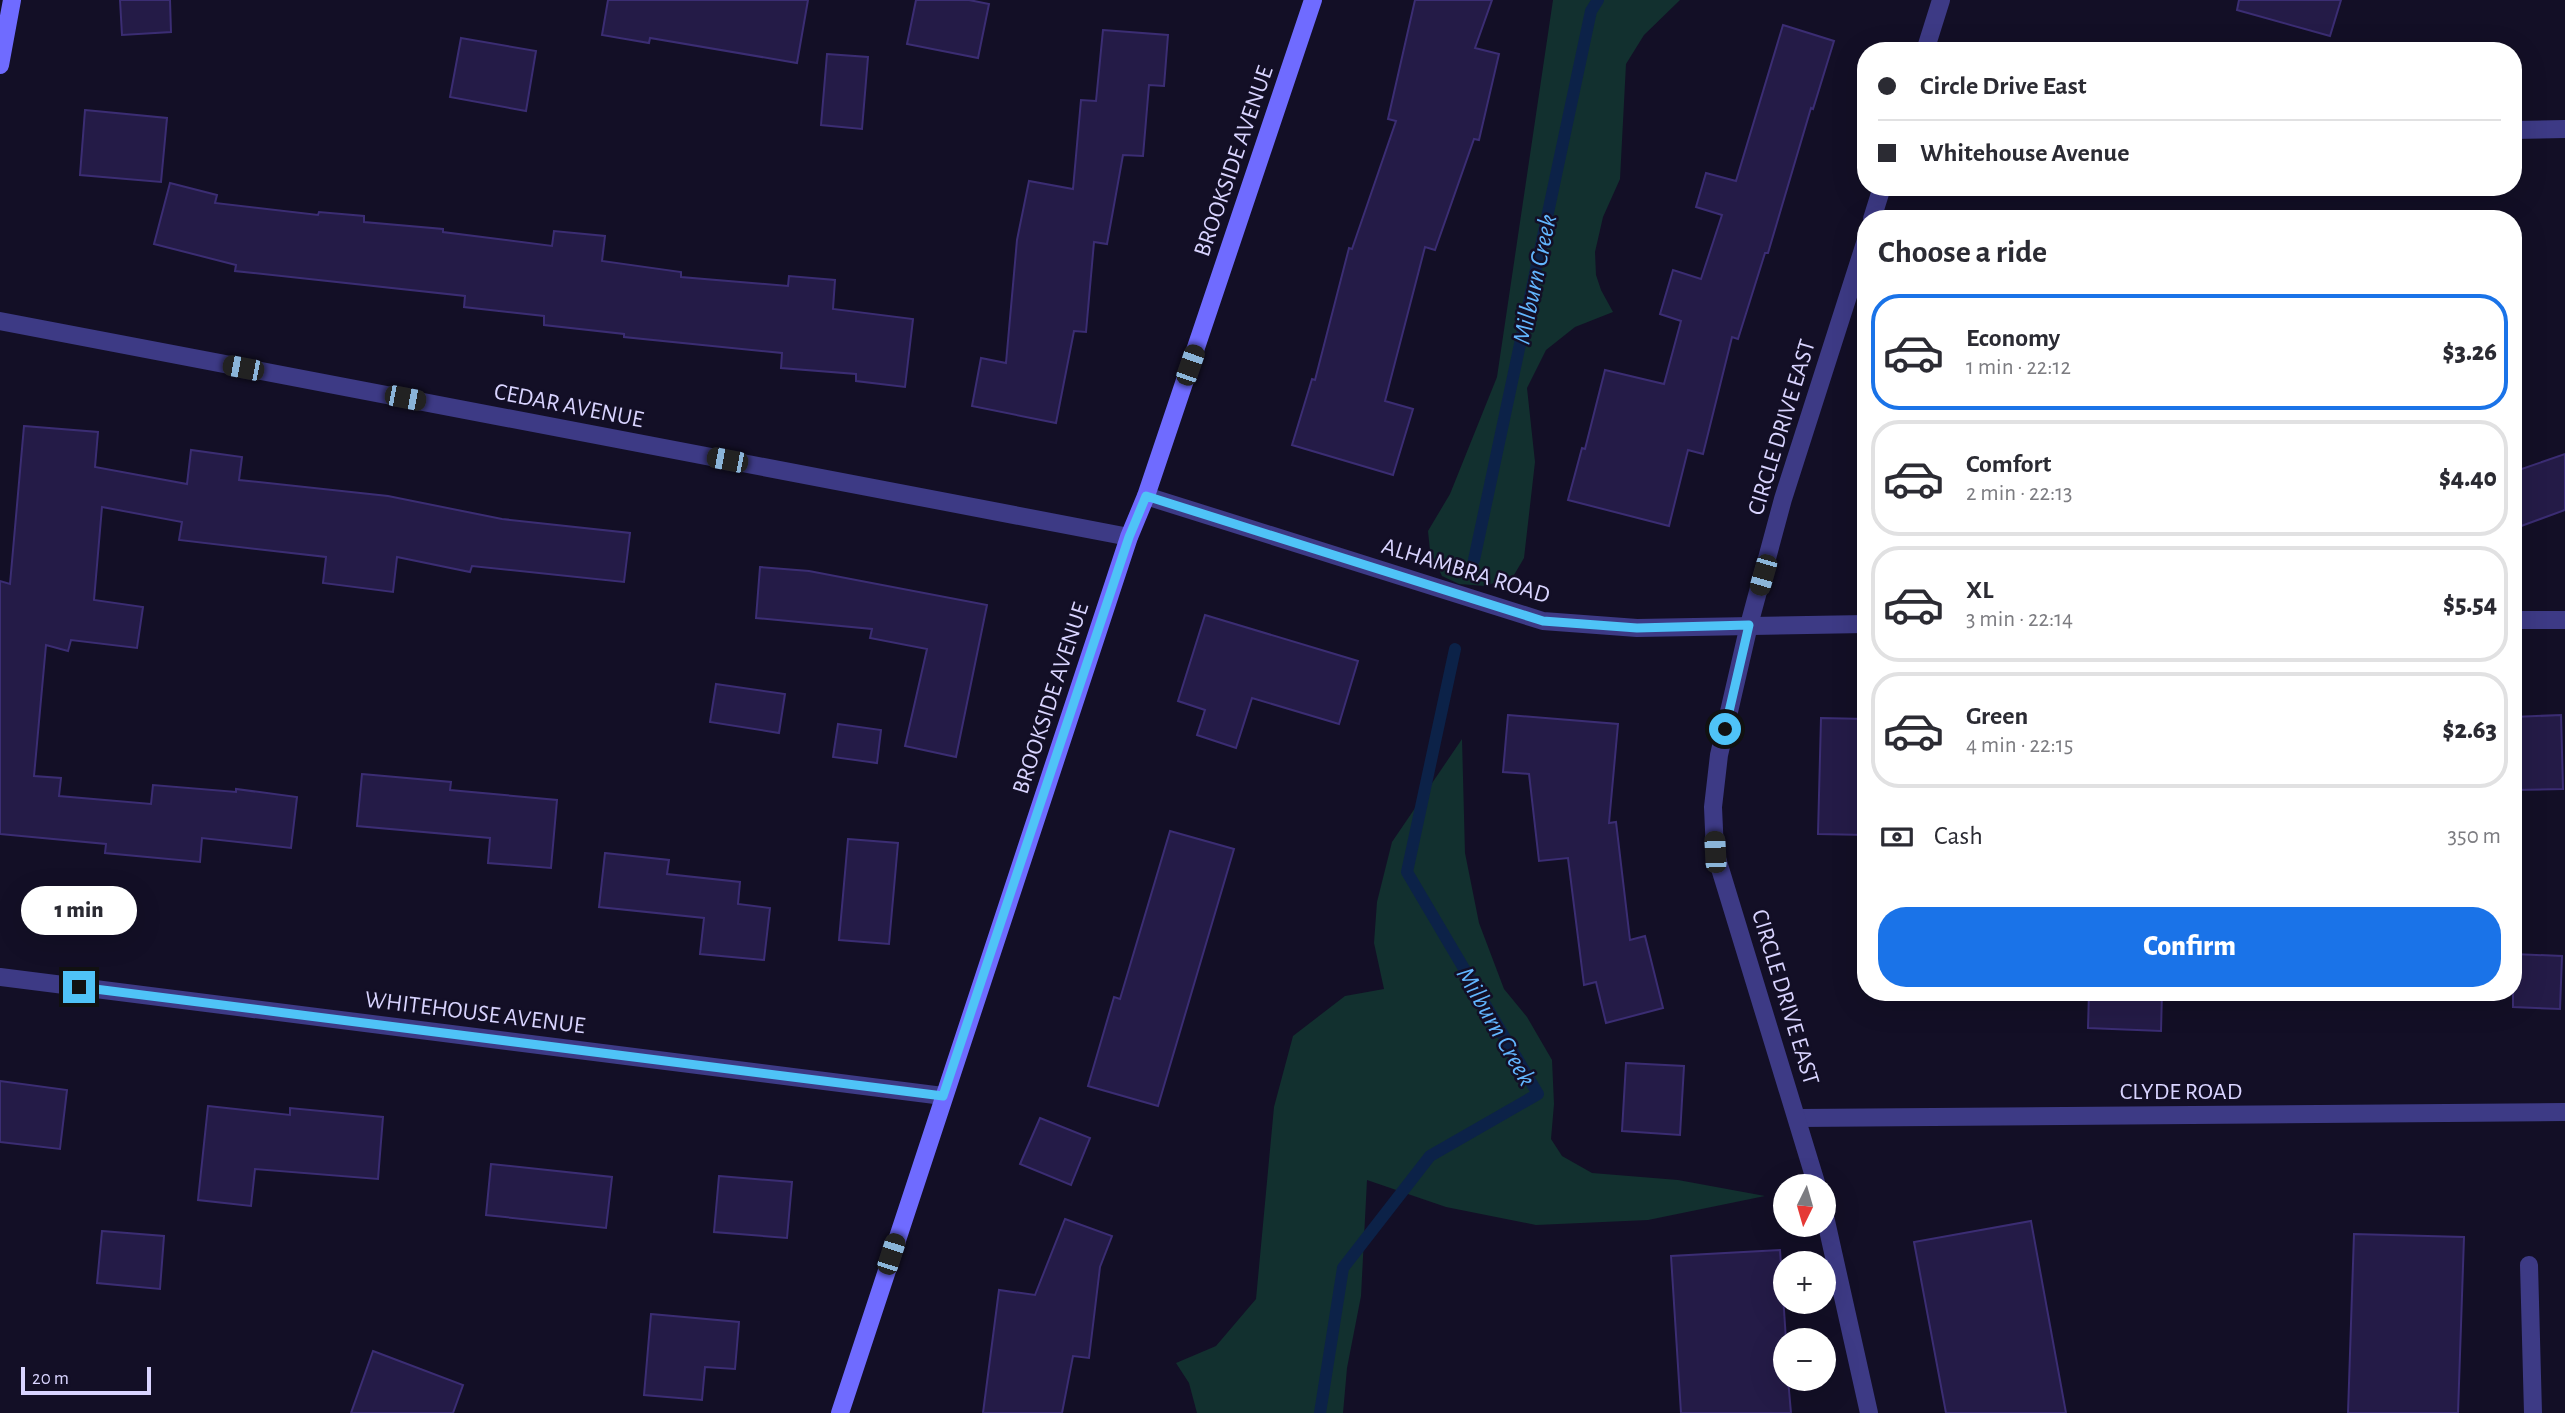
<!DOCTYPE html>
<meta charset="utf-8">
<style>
:root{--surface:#fff;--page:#f7f7f7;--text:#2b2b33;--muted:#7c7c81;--line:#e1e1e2;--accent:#1a73e8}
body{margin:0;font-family:"Alegreya Sans",sans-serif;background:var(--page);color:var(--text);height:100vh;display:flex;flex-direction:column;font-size:26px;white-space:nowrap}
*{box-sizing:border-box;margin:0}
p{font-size:23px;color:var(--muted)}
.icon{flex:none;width:38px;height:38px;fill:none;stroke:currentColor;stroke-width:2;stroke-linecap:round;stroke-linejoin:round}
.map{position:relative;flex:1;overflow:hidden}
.drawer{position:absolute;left:1857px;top:210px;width:665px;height:791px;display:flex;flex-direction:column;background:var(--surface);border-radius:28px;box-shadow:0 7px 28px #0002}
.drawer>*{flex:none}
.hud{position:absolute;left:1857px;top:42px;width:665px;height:154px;border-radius:28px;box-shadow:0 7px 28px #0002;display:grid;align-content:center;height:154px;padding:0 21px;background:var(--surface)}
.needle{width:46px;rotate:185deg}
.buttons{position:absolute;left:1773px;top:1174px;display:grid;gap:14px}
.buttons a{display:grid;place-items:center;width:63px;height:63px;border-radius:50%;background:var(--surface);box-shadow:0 7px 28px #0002;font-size:35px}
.scale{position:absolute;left:21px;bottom:18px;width:130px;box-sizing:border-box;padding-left:7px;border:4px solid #d9d4ff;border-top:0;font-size:19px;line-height:24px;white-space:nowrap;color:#d9d4ff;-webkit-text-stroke:5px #130f26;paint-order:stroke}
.end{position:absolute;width:32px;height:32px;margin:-16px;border:9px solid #4fc3f7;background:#111;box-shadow:0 0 0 4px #111}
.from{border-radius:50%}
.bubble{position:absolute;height:49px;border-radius:24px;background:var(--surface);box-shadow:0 7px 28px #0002;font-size:23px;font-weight:800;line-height:49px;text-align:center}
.car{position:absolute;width:21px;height:42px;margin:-21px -10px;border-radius:9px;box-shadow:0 0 5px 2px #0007;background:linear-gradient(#222 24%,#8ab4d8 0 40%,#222 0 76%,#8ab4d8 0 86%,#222 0)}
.hud b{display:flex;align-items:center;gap:24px;height:66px;font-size:26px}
.hud b+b{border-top:2px solid var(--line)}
.hud i{width:18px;height:18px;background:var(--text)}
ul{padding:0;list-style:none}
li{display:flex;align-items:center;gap:21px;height:116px;margin:0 14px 10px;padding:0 7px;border:4px solid var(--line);border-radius:28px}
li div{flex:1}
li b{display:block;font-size:26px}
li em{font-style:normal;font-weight:800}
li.active{border-color:var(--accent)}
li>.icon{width:63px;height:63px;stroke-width:1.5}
h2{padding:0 21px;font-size:32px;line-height:84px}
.pay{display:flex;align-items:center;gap:18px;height:77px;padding:0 21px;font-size:26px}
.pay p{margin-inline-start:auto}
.button{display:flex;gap:14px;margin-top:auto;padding:14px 21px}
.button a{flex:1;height:80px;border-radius:28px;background:var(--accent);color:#fff;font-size:28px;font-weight:800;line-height:80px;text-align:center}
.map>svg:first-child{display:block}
</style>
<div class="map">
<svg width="2565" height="1413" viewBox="0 0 2565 1413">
<rect width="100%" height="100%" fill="#130f26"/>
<g fill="#12302f">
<polygon points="1553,0 1680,0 1644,35 1626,64 1620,179 1603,217 1595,252 1596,275 1601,290 1613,312 1575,327 1546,350 1527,388 1535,462 1524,558 1514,575 1486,586 1459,584 1442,576 1430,551 1428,531 1450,494 1497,377"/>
<polygon points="1462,739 1465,853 1479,923 1504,989 1527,1017 1552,1060 1554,1104 1551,1139 1562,1156 1592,1173 1678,1180 1765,1196 1648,1220 1536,1225 1446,1207 1367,1180 1361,1296 1347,1368 1343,1413 1197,1413 1189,1383 1176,1363 1216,1346 1256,1299 1274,1107 1293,1036 1345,996 1384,989 1374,943 1377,902 1392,842"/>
</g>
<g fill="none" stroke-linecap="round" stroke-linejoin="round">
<g stroke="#0c2248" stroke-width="12">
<polyline points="1474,560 1591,11 1598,0"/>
<polyline points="1320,1413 1343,1268 1430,1156 1538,1094 1407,872 1455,649"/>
</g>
</g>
<g fill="#241b47" stroke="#3b2d73" stroke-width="2">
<polygon points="120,0 170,0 171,32 122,35"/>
<polygon points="608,0 808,0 797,63 650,38 649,43 602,35"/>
<polygon points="916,0 969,0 989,4 978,58 907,44"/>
<polygon points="1415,0 1492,0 1475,48 1499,54 1479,140 1474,139 1435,250 1425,247 1385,401 1413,409 1393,475 1292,445 1312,379 1315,380 1349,248 1352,249 1396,121 1388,119"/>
<polygon points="2239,0 2341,0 2330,36 2237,10"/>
<polygon points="1783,25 1834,41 1813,109 1811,108 1768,253 1765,253 1738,339 1732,337 1703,454 1688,450 1669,526 1568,500 1582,448 1585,449 1605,370 1664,384 1681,321 1660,314 1673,270 1701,279 1722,215 1696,207 1706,173 1736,181"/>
<polygon points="1103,30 1168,35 1164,86 1149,85 1143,156 1123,155 1107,244 1094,242 1086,332 1074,331 1056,423 972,406 981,358 1006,363 1017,240 1029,181 1073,189 1081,100 1096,101"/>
<polygon points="461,38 536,51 526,111 450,97"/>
<polygon points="827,54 868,57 862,129 821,125"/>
<polygon points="85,110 167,118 161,182 80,175"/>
<polygon points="170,183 217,195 215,203 318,215 319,212 364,216 364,222 443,229 443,232 552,246 554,231 605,236 602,261 681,272 681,277 788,286 789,276 835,280 833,309 913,319 905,387 856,381 856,374 781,368 782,353 624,337 624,334 544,325 544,316 464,307 465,296 235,271 236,265 154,244"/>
<polygon points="24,426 98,432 95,467 187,484 191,450 242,457 239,480 388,496 502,519 630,533 624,582 472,566 470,572 397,557 393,592 323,583 326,557 179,540 182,522 102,507 94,600 143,607 137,648 71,640 68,651 46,645 34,776 61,778 59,796 151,804 153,785 236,792 236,789 297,797 291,848 202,838 200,862 105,853 106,844 0,834 0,581 10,584"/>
<polygon points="2565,454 2565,510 2513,529 2513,472"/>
<polygon points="760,567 809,571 987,605 956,757 905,746 927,649 870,638 872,629 756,618"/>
<polygon points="1205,615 1358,661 1339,724 1252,698 1236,748 1197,735 1205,710 1178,701"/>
<polygon points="716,684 785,694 779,733 710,722"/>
<polygon points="1508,715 1618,724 1609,823 1616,822 1630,940 1645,936 1663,1008 1606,1023 1596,982 1584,985 1568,858 1539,861 1529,774 1503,772"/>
<polygon points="2561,715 2563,789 2513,790 2513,717"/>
<polygon points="1821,718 1866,719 1866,835 1818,834"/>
<polygon points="838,724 881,730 877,763 833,757"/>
<polygon points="362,774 451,782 450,790 557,800 551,868 488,863 490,838 357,826"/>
<polygon points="1170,831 1234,849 1158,1106 1088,1086 1114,997 1120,999"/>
<polygon points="848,839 898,843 889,944 839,940"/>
<polygon points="605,853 669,860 667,874 740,882 738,904 770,908 764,960 700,954 704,918 599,907"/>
<polygon points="2513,954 2562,956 2560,1009 2513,1007"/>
<polygon points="2089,992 2162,992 2161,1031 2088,1028"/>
<polygon points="1626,1063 1684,1066 1680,1135 1622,1131"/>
<polygon points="0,1081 67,1090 60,1149 0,1142"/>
<polygon points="208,1106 290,1115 290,1108 383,1117 378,1179 255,1169 251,1206 198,1200"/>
<polygon points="1040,1118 1090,1138 1071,1185 1020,1164"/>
<polygon points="491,1164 612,1177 606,1228 486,1215"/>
<polygon points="719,1176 792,1182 787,1238 714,1232"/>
<polygon points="1065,1219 1112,1236 1100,1267 1089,1358 1073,1356 1062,1413 983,1413 999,1290 1035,1295"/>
<polygon points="2031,1221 2066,1413 1946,1413 1914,1242"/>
<polygon points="102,1231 164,1236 160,1289 97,1283"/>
<polygon points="2354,1234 2464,1237 2458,1413 2348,1413"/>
<polygon points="1780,1250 1786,1340 1785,1379 1788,1379 1791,1413 1681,1413 1671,1256"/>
<polygon points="651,1314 739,1322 735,1369 705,1367 702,1400 644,1395"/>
<polygon points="373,1351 463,1385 453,1413 351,1413"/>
</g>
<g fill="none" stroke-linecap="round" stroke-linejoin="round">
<g stroke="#3d3a85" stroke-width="18">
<polyline points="1925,51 1941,0"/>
<polyline points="2513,130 2565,129"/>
<polyline points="1872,219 1882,187"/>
<polyline points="0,321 1129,537"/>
<polyline points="1146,496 1543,621 1637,628 1866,624"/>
<polyline points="2513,620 2565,620"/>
<polyline points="0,977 943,1096"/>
<polyline points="1798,1118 2565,1112"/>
<polyline points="1817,1186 1715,852 1713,807 1719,755 1749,625 1783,499 1866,240"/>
<polyline points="1824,1212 1869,1413"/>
<polyline points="2529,1265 2533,1413"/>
</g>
<g stroke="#6f6bff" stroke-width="18">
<polyline points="0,65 12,0"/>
<polyline points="840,1413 1129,537 1146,496 1313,0"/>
</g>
</g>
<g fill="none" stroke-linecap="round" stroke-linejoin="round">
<polyline stroke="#4fc3f7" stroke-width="9" points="79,987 943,1096 1129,537 1146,496 1543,621 1637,628 1749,625 1725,729"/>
</g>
<g text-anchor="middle" stroke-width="5" stroke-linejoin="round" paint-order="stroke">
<g font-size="24" fill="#d9d4ff" stroke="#130f26">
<text transform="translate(1233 161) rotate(-71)" y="8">BROOKSIDE AVENUE</text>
<text transform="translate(569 405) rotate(11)" y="8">CEDAR AVENUE</text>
<text transform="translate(1781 427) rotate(-73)" y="8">CIRCLE DRIVE EAST</text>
<text transform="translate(1466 570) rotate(17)" y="8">ALHAMBRA ROAD</text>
<text transform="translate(1050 698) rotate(-72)" y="8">BROOKSIDE AVENUE</text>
<text transform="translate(1786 997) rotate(73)" y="8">CIRCLE DRIVE EAST</text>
<text transform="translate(475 1012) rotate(7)" y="8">WHITEHOUSE AVENUE</text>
<text x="2181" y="1099">CLYDE ROAD</text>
</g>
<g font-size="26" font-style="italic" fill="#62b6ff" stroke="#130f26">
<text transform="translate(1534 279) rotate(-78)" y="9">Milburn Creek</text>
<text transform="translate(1497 1026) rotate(60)" y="9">Milburn Creek</text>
</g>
</g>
</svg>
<div class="buttons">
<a><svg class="needle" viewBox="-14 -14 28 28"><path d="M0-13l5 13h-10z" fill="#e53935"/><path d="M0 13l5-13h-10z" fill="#7c7c81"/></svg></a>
<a>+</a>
<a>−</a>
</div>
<div class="scale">20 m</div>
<i class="end from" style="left:1725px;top:729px"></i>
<i class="end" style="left:79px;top:987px"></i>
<div class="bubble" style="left:21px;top:886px;width:116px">1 min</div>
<i class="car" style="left:1190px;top:365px;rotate:19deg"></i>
<i class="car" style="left:243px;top:368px;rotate:281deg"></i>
<i class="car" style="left:405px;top:398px;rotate:101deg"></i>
<i class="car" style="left:727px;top:460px;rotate:281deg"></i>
<i class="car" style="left:1763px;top:575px;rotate:196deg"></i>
<i class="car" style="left:1715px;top:852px;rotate:357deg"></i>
<i class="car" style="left:891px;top:1254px;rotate:18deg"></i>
<div class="hud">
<b><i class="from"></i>Circle Drive East</b>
<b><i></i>Whitehouse Avenue</b>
</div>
<section class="drawer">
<h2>Choose a ride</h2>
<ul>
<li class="active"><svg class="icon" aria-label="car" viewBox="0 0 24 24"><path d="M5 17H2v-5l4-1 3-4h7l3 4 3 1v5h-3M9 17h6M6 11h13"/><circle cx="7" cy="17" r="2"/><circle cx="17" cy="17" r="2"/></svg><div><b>Economy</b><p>1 min · 22:12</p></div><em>$3.26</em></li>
<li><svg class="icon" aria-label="car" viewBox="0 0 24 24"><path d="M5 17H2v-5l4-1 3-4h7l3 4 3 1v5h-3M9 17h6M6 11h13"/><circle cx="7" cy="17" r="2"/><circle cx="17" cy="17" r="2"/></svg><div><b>Comfort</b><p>2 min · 22:13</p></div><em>$4.40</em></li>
<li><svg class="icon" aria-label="car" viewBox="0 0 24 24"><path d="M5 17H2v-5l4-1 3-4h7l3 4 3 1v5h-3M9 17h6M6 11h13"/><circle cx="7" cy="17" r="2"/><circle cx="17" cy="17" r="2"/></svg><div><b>XL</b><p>3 min · 22:14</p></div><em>$5.54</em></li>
<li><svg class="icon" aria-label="car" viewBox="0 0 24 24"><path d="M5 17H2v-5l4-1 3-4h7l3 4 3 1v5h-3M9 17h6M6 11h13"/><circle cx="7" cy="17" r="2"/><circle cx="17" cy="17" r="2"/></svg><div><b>Green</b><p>4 min · 22:15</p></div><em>$2.63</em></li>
</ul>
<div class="pay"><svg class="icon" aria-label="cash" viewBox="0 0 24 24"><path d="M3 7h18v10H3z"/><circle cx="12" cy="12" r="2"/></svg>Cash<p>350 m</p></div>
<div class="button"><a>Confirm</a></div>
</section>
</div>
